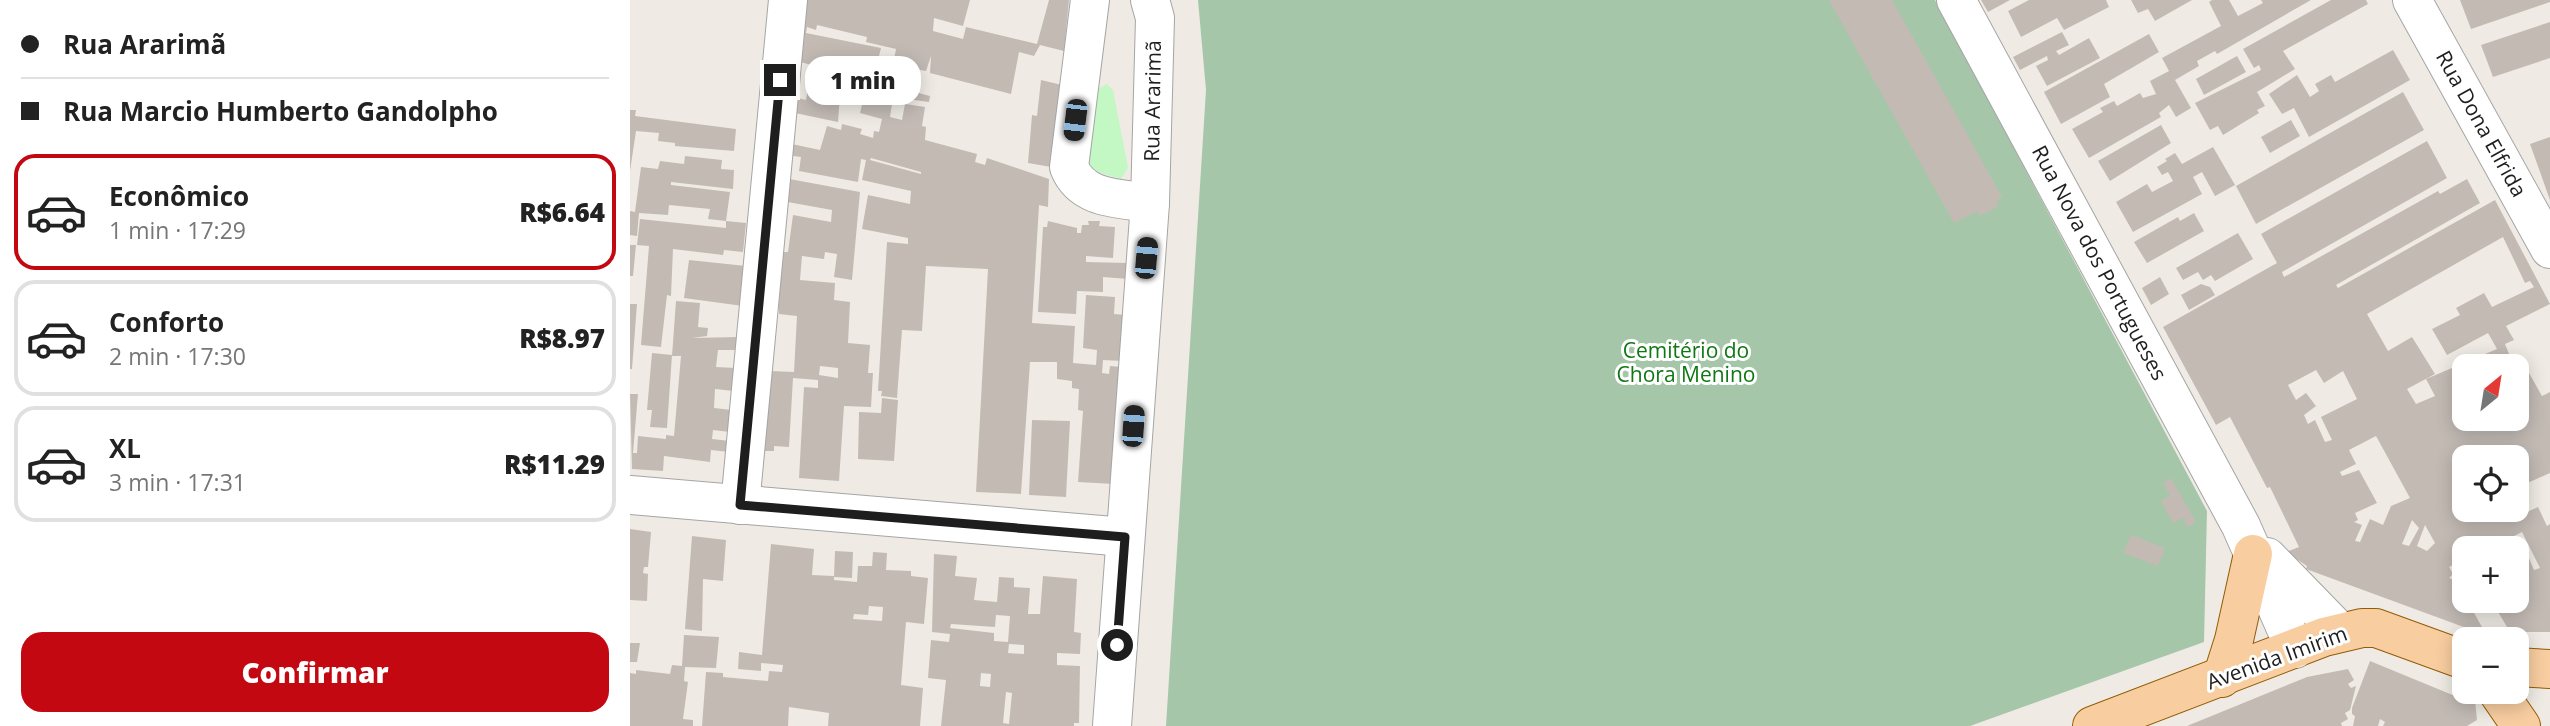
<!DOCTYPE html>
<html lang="pt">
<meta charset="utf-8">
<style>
:root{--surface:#fff;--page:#f2f2f2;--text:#222;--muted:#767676;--line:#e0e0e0;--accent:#c40812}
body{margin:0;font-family:"Open Sans",sans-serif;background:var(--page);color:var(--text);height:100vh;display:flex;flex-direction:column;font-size:26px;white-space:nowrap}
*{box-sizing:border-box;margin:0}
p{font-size:23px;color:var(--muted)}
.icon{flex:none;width:38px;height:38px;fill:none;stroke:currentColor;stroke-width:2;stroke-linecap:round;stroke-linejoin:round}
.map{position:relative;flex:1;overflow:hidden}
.sheet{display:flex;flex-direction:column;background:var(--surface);width:630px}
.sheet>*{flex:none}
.hud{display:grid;align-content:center;height:154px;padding:0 21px;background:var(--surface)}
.needle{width:46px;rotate:30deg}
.tools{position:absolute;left:1822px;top:354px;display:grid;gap:14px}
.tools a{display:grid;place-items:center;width:77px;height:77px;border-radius:14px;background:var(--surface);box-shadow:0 4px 18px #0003;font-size:35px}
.end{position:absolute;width:32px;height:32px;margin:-16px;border:9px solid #1e1e1e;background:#fff;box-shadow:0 0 0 4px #fff}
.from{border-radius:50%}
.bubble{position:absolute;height:49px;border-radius:21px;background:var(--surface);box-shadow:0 4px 18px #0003;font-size:23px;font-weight:800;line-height:49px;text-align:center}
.car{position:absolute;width:21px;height:42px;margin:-21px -10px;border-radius:9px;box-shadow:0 0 5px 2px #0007;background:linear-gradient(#222 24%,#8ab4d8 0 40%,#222 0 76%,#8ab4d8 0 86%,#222 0)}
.hud b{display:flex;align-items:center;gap:24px;height:66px;font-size:26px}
.hud b+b{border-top:2px solid var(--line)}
.hud i{width:18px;height:18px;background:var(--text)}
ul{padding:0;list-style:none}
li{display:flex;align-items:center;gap:21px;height:116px;margin:0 14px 10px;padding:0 7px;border:4px solid var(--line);border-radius:21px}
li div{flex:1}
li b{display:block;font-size:26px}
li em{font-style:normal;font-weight:800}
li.on{border-color:var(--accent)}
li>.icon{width:63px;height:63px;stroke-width:1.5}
.action{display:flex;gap:14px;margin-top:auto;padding:14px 21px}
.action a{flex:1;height:80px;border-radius:21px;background:var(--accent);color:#fff;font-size:28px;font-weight:800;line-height:80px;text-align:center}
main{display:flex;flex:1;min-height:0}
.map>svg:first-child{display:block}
</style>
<main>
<section class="sheet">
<div class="hud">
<b><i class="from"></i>Rua Ararimã</b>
<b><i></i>Rua Marcio Humberto Gandolpho</b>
</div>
<ul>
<li class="on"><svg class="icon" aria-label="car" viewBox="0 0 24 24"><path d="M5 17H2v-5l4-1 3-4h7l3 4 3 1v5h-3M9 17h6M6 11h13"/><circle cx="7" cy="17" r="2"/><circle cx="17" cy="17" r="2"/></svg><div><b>Econômico</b><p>1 min · 17:29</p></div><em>R$6.64</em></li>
<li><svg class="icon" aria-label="car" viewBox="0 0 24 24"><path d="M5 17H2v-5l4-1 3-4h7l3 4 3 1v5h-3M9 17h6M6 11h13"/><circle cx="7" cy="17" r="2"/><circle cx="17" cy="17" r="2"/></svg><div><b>Conforto</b><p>2 min · 17:30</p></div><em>R$8.97</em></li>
<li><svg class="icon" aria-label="car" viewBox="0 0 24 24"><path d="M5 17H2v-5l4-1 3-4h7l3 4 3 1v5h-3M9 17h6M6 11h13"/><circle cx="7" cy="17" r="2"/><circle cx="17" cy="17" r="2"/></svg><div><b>XL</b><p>3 min · 17:31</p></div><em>R$11.29</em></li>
</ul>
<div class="action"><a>Confirmar</a></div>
</section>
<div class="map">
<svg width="1920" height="726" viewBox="0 0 1920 726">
<rect width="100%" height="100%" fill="#efebe4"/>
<polygon fill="#a6c6aa" points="568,0 1305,0 1577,511 1574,642 1340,726 536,726 576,90"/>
<polygon fill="#c3f7c4" points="477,84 483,90 498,168 491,179 461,170 457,161 468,89"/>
<g fill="#c3bab4" fill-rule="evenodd">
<path d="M173,0H340L333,26L304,18L303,31L333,39L336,27L407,44L419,0H439L434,51L410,45L404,56L389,52L381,94L300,73L301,56L296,71L263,65L266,49L236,42L237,37L187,25L186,30L177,27L176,33L251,48L245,72L253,73L251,83L300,96L299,102L263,97L260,117L272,120L275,104L295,107L292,126L296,127L295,140L347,154L345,162L355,165L357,158L419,179L418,207L409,205L402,323L445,326L443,363L466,365L467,350L453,348L456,295L485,297L484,314L496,315L492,361L473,360L472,373L479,374L480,366L491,367L484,484L448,482L453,411L448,410L449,389L442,388V381L427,379V362H400L391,494L346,492L358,269L296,266L292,331L272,330L267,398L251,396L252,391H248L257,242L278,244V238L232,229L238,195L280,204L281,191L232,180L236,160L231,159L228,182L169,171L171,157L156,155L157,143L190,150L197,126L211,130L212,124L232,129L230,134L243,138L244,131L249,132L252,119L230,113L233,101L210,95L208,122L165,113L168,98L176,100L182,65L166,61ZM241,158L291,172V174L240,160Z"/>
<polygon points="1199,0 1262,0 1372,197 1366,201 1369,206 1350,216 1347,211 1324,223"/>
<polygon points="1351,0 1380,0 1358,12"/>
<polygon points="1399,0 1476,0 1479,7 1434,30 1427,18 1391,37 1378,11"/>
<polygon points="1501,0 1562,0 1525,21 1518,9 1508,13"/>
<polygon points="1582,0 1599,0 1608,16 1633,3 1631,0 1681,0 1587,54 1585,51 1567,61 1569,66 1545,80 1561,108 1546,117 1539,105 1529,113 1531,117 1459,158 1442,129 1473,112 1470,108 1484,101 1487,106 1510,93 1513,98 1526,94 1520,81 1539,71 1532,58 1591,26 1579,2"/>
<polygon points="1701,0 1736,0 1738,4 1653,51 1665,69 1627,92 1635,106 1627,110 1629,113 1593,135 1588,126 1580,130 1565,103 1631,70 1629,65 1624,68 1613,49"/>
<polygon points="1830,0 1920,0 1920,2 1841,29"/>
<polygon points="1920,22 1920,58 1863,77 1851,45"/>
<polygon points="1432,32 1439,45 1426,51 1429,55 1459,38 1470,58 1417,86 1406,66 1418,60 1417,56 1390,70 1383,57"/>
<polygon points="1519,34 1529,52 1474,84 1480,97 1431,124 1414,92"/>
<polygon points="1763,50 1780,80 1679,137 1664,108 1652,114 1639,94 1667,75 1680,97 1689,91 1685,84 1701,75 1705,82"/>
<polygon points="1607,56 1616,72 1574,95 1566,79"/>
<polygon points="411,80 432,85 421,167 398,163 402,115 407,116"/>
<polygon points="1773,92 1794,130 1626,224 1606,186"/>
<polygon points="0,110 6,110 5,116 106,129 104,151 45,146 45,143 28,141 29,133 6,131 0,171"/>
<polygon points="1661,120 1670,136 1640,153 1631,137"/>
<polygon points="1531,125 1541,143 1480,181 1468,161"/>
<polygon points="1920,137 1920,200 1900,144"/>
<path d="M1797,141L1817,178L1652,272L1654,277L1808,191L1810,194L1837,179L1850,203L1706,285L1708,288L1865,200L1920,304L1876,326L1884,340L1875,344L1884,366H1834V418H1886V371L1889,377L1899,373L1912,396L1920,392V473L1886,488V457H1834V509H1879L1884,518L1908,507L1917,526L1920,524V632H1880L1861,600H1886V560L1898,556L1904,570L1910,568L1892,532L1868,544L1870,548H1834V559L1819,567L1823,574L1819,578L1827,581L1834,600H1837L1853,629L1850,633L1676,569L1677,566L1656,552L1669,547L1640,487L1637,488L1600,417L1586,425L1533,327L1647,263L1631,234ZM1873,237L1895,283L1900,281L1904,287L1862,307L1854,293L1826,308L1830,315L1802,329L1817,355L1858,333L1867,349L1796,379L1805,396L1786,404L1777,389L1805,374L1782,337L1758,351L1737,314ZM1686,370L1694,383L1713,371L1727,399L1691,417L1702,440L1695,442L1685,420L1678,424L1674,415L1686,406L1676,393L1666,400L1658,385ZM1746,436L1780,498L1761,506L1753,525L1740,519L1730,542L1725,541L1732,525L1724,522L1728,520L1725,513L1747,503L1729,470L1712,476L1710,472L1726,464L1719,450ZM1782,520L1789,528L1779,546L1772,544ZM1795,525L1805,543L1797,551L1787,546Z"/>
<polygon points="1583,147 1605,185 1585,196 1572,172 1563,177 1572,194 1503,232 1486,202 1517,184 1522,192 1543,181 1538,172 1532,175 1527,167 1537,161 1535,159 1545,153 1552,164"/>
<polygon points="55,156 92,160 91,169 104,170 103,189 41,182 41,185 100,192 96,221 78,219 80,209 39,205 38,215 9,213 7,236 0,235 0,211 5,212 11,167 28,169 30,161 54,164"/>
<path d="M154,178L230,192L222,280L204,277L207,254L195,252L194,259L172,256L170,280L205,283L204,300L220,302L218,343L240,345L238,373H243L241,407L214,406L209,481L169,478L174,387L188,388V380L163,378L159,447L144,446V451H135L140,371L164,372L167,316L149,314V303L153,252H158L163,215L201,222L202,210L152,201ZM190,366L208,368V378L189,375Z"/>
<polygon points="1564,213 1574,231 1517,263 1504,242 1548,217 1550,221"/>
<polygon points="10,219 96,228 96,221 116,223 113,252 94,250 93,255 43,249 41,296 37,295 31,347 11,345 19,246 7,245"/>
<polygon points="418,221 447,228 447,233 451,233 452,225 459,225 458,221 470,221 469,226 485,227 483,258 456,256 456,262 499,263 498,279 473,277 473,292 447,291 446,314 408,312 413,227 417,227"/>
<polygon points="1608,233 1623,259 1585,281 1581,275 1573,280 1568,272 1553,280 1546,268"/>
<polygon points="0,245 6,245 3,276 0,276"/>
<polygon points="59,260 116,266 113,306 54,298"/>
<polygon points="1530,277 1539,294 1521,305 1512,288"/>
<polygon points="1571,284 1580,287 1585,295 1559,310 1551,295"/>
<polygon points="46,301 70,303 68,327 78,328 77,336 62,338 108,337 107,350 88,350 86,367 106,368 104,391 85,389 84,408 102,410 100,432 83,430 82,439 100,441 99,452 81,450 80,462 34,456 33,471 2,469 0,394 8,394 3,453 7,453 8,436 36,439 36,435 44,436 51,356 42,356"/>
<polygon points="0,304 7,304 2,369 0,369"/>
<polygon points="22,353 42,355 37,428 20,427 22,410 17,410"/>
<polygon points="252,398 268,400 264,461 228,459 229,412 251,413"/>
<polygon points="402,420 440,421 436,497 399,495"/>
<polygon points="1541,478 1566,522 1557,527 1553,518 1543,523 1531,501 1540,496 1533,483"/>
<polygon points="0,529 21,532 18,567 14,567 13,573 18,574 17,601 0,600"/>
<polygon points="1501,535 1535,548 1528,566 1493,553"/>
<polygon points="62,536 96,540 93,581 73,579 72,631 55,629"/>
<path d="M141,544L184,549L182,575L204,576V580L227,582L228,566H242L243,552L257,553L256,570L281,571V576L298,578L294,624L276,622L271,685L293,688L290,726H198L199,713L159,707L158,726H72L76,672L93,673V677L138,681L139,671L152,672L153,665L131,663V671L108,669L109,652L132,655ZM239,606L253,607L252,621L223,619L224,614L238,615Z"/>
<polygon points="205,551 223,552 222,578 204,577"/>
<path d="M304,554L327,556L325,576L347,578L344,600L367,602L369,577L384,578V587L400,588L398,614H410L413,576L447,579L444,632L451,633L450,654L427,653V665L450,666L449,723H444V726H311L316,680L298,678L301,640L319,642L320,634L302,632ZM366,615L380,616L378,642L364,641V633L320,628L321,624L365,627ZM379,644L394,645V654L378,653ZM351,673L361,674L360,687L350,686ZM376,692L382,693L379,724L373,723Z"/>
<polygon points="54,635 89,637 86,668 55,667 54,681 58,682 53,719 63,720 63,726 0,726 0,673 6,674 6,670 40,674 42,665 52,666"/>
<polygon points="0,643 10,643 7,662 0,662"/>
<polygon points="1740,661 1825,696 1825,692 1845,700 1847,720 1837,726 1753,726 1755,722 1750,719 1748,726 1723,726 1725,716 1722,714 1722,708"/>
<polygon points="1718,669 1724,680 1718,684 1721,688 1726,686 1720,710 1715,713 1718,719 1711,723 1712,726 1557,726 1677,677"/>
</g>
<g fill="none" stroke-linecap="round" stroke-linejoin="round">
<g stroke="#a5a5a5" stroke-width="40">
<g id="minor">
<path d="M460,0L439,167C452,200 489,198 520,203"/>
<polyline points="1326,0 1611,526 1665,649"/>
<polyline points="1782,0 1920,249"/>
<polyline points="0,495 495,537"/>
<polyline points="110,505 158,0"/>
<polyline points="1637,557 1710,632"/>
<polyline points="482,726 520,203 525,18 520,0"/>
</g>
</g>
<g stroke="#925c06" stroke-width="40">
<g id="major">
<polyline points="1886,667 1920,669"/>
<polyline points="1592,678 1604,640 1623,554"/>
<polyline points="1867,691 1891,726"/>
<polyline points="1462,726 1694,637 1732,628 1746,628 1834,660"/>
</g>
</g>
<use href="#minor" stroke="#fff" stroke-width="38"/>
<use href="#major" stroke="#f8cda0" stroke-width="38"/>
</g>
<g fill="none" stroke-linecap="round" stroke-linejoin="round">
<polyline stroke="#1e1e1e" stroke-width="9" points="150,80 110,505 495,537 487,645"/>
</g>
<g text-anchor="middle" stroke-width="6" stroke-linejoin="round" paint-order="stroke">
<g font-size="21" fill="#1e1e1e" stroke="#fff">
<text transform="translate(523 101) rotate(-89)" y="7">Rua Ararimã</text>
<text transform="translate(1851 124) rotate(61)" y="7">Rua Dona Elfrida</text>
<text transform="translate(1469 263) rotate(62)" y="7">Rua Nova dos Portugueses</text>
<text transform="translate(1647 658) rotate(-20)" y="7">Avenida Imirim</text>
</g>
<g font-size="21" fill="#107813" stroke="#fff">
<text x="1056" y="358">Cemitério do<tspan x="1056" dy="24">Chora Menino</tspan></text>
</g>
</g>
</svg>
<div class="tools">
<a><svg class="needle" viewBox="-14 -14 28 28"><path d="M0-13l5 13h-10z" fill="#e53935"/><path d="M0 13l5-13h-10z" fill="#767676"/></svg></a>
<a><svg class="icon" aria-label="locate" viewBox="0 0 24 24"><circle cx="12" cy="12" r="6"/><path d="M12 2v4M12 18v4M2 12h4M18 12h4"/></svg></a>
<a>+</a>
<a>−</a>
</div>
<i class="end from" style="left:487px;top:645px"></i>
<i class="end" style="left:150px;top:80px"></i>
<div class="bubble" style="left:175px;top:56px;width:116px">1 min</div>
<i class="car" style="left:445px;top:120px;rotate:187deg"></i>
<i class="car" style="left:516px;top:258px;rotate:5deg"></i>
<i class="car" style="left:503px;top:426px;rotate:4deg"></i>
</div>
</main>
